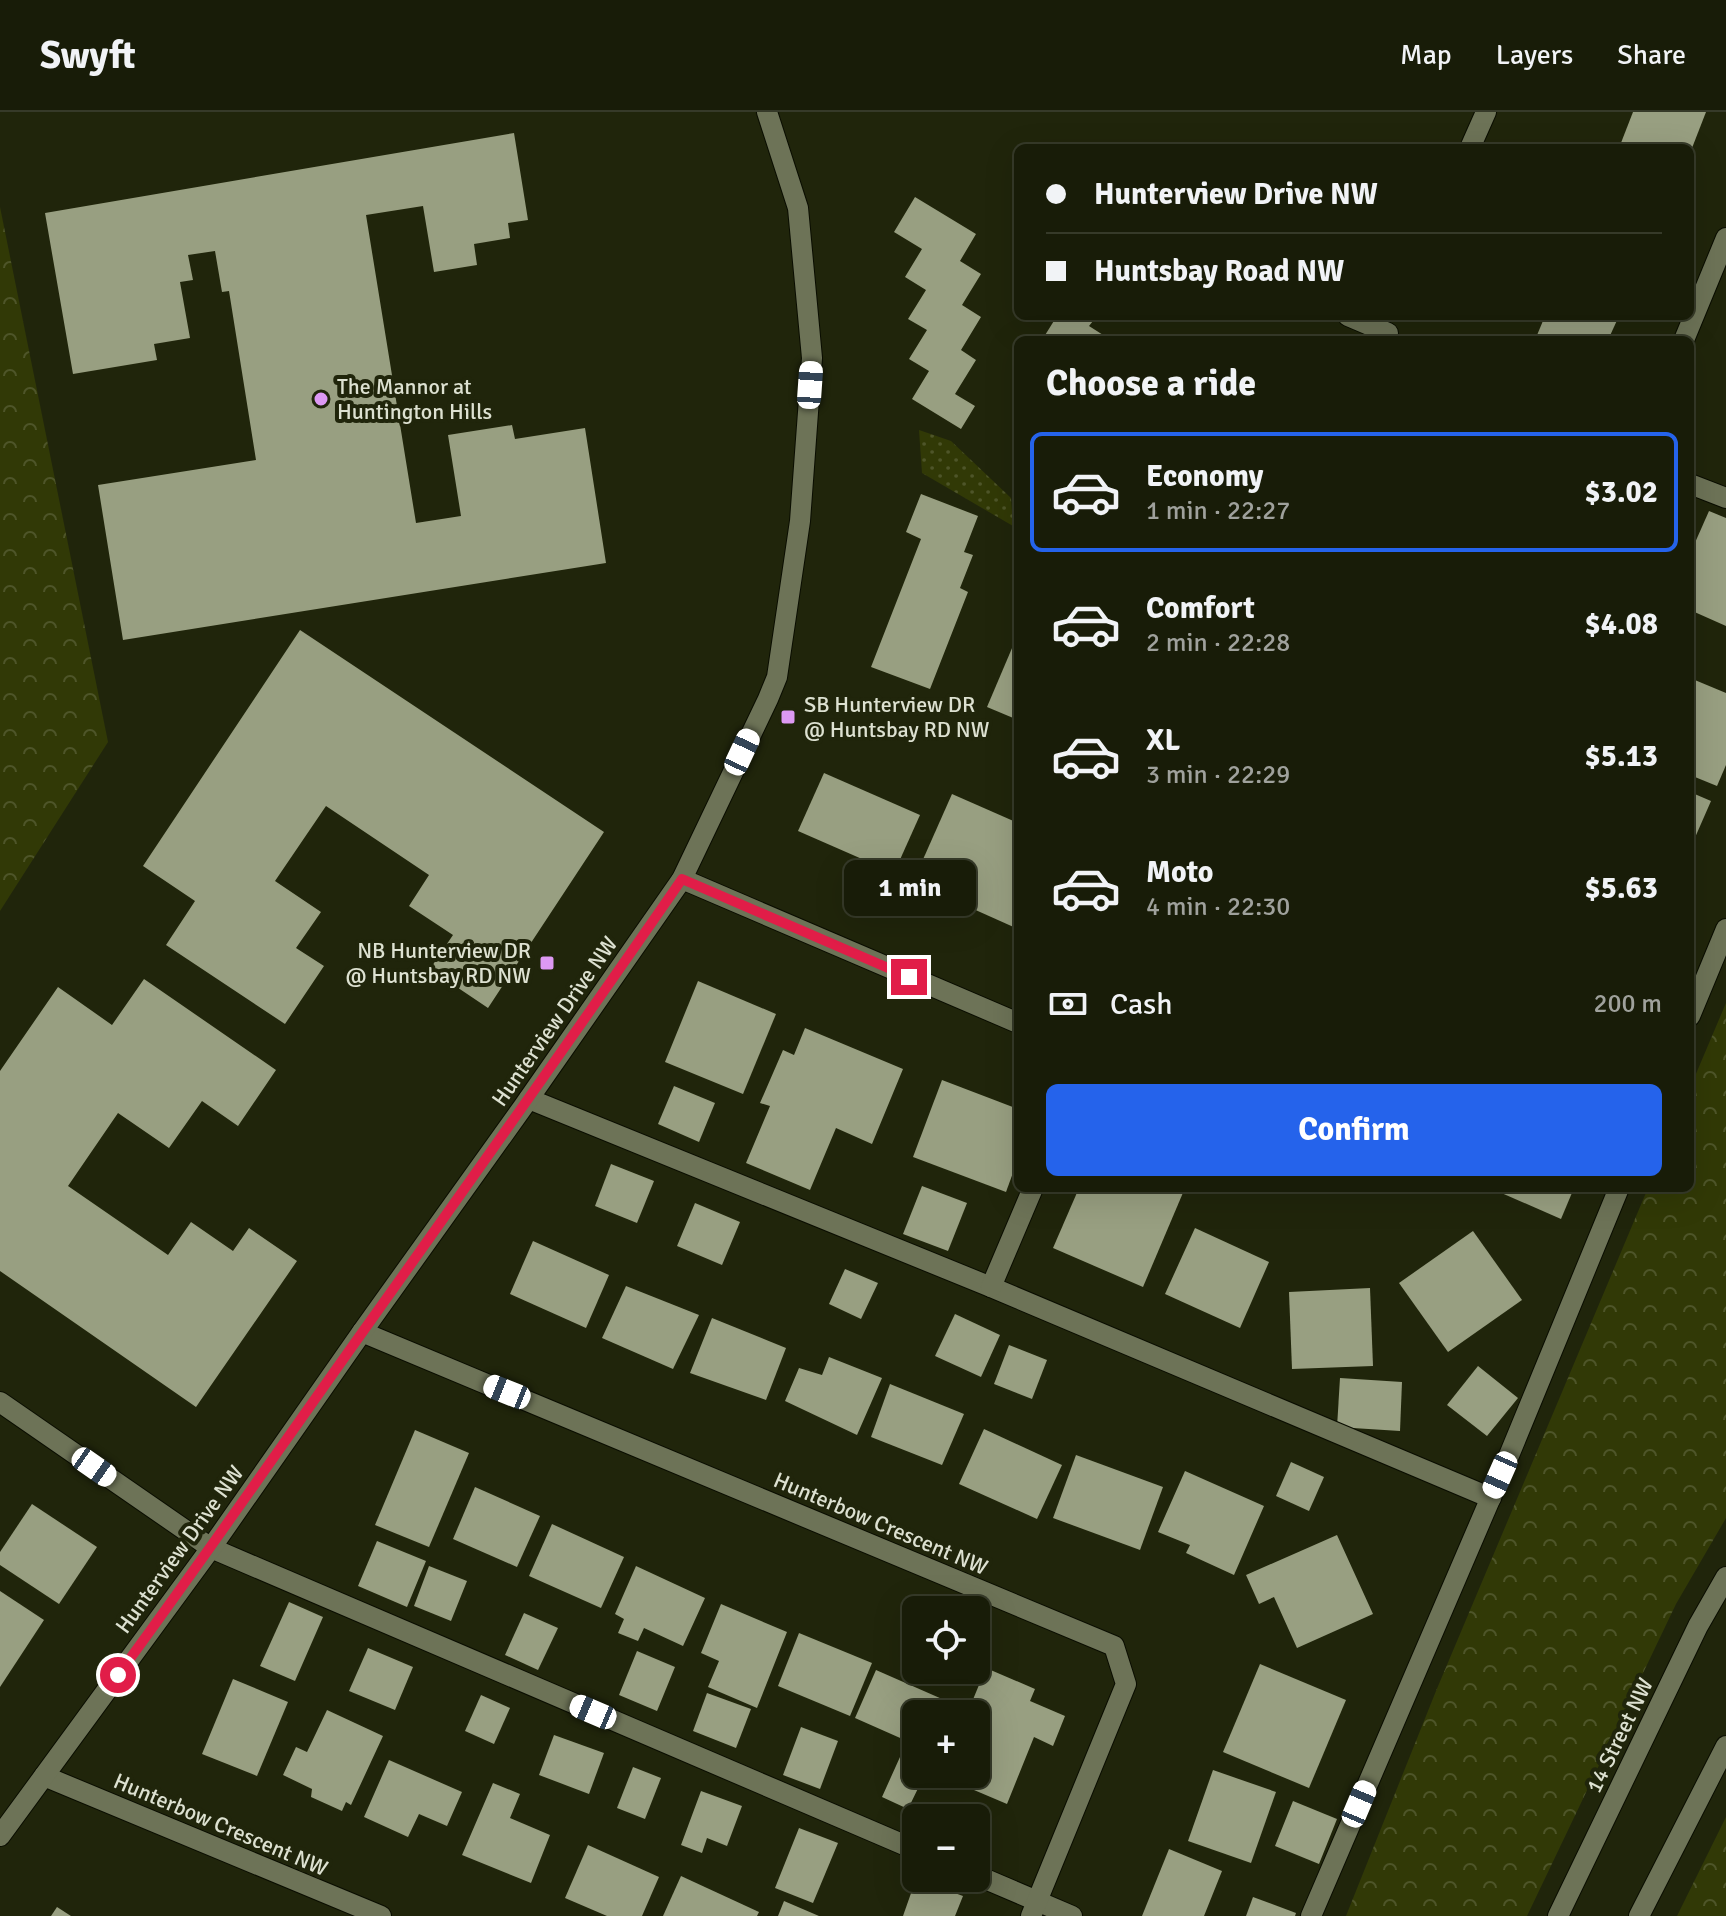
<!DOCTYPE html>
<meta charset="utf-8">
<style>
:root{--surface:#181c08;--page:#212512;--text:#f1f3f6;--muted:#9fa19c;--line:#363a29;--accent:#2563eb}
body{margin:0;font-family:Signika,sans-serif;background:var(--page);color:var(--text);height:100vh;display:flex;flex-direction:column;font-size:30px;white-space:nowrap}
*{box-sizing:border-box;margin:0}
p{font-size:26px;color:var(--muted)}
.icon{flex:none;width:44px;height:44px;fill:none;stroke:currentColor;stroke-width:2;stroke-linecap:round;stroke-linejoin:round}
.map{position:relative;flex:1;overflow:hidden}
.panel{position:absolute;left:1014px;top:224px;width:680px;height:856px;display:flex;flex-direction:column;background:var(--surface);border-radius:12px;box-shadow:0 8px 32px #0002,0 0 0 2px var(--line)}
.panel>*{flex:none}
.banner{position:absolute;left:1014px;top:32px;width:680px;height:176px;border-radius:12px;box-shadow:0 8px 32px #0002,0 0 0 2px var(--line);display:grid;align-content:center;height:176px;padding:0 32px;background:var(--surface)}
.fabs{position:absolute;left:902px;top:1484px;display:grid;gap:16px}
.fabs a{display:grid;place-items:center;width:88px;height:88px;border-radius:12px;background:var(--surface);box-shadow:0 8px 32px #0002,0 0 0 2px var(--line);font-size:40px}
.end{position:absolute;width:36px;height:36px;margin:-18px;border:10px solid #e11d48;background:#fff;box-shadow:0 0 0 4px #fff}
.from{border-radius:50%}
.bubble{position:absolute;height:56px;border-radius:12px;background:var(--surface);box-shadow:0 8px 32px #0002,0 0 0 2px var(--line);font-size:26px;font-weight:700;line-height:56px;text-align:center}
.car{position:absolute;width:24px;height:48px;margin:-24px -12px;border-radius:10px;box-shadow:0 0 6px 2px #0007;background:linear-gradient(#fff 24%,#345 0 40%,#fff 0 76%,#345 0 86%,#fff 0)}
.banner b{display:flex;align-items:center;gap:28px;height:76px;font-size:30px}
.banner b+b{border-top:2px solid var(--line)}
.banner i{width:20px;height:20px;background:var(--text)}
ul{padding:0;list-style:none}
li{display:flex;align-items:center;gap:24px;height:120px;margin:0 16px 12px;padding:0 16px;border:4px solid transparent;border-radius:12px}
li div{flex:1}
li b{display:block;font-size:30px}
li em{font-style:normal;font-weight:700}
li.on{border-color:var(--accent)}
li>.icon{width:72px;height:72px;stroke-width:1.5}
h2{padding:0 32px;font-size:36px;line-height:96px}
.pay{display:flex;align-items:center;gap:20px;height:88px;padding:0 32px;font-size:30px}
.pay p{margin-inline-start:auto}
.cta{display:flex;gap:16px;margin-top:auto;padding:16px 32px}
.cta a{flex:1;height:92px;border-radius:12px;background:var(--accent);color:#fff;font-size:32px;font-weight:700;line-height:92px;text-align:center}
header{display:flex;align-items:center;gap:48px;box-sizing:border-box;height:112px;padding:0 40px;background:var(--surface);border-bottom:2px solid var(--line)}
header strong{font-size:38px}
nav{display:flex;gap:44px;margin-inline-start:auto;font-size:28px}
.map>svg:first-child{display:block}
</style>
<header>
<strong>Swyft</strong>
<nav><a>Map</a><a>Layers</a><a>Share</a></nav>
</header>
<div class="map">
<svg width="1726" height="1804" viewBox="0 0 1726 1804">
<defs>
<pattern id="grass-dots" width="8" height="8" patternUnits="userSpaceOnUse" patternTransform="scale(2)"><rect width="8" height="8" fill="#313906"/><path d="M2 2h.1M6 6h.1" fill="none" stroke="#4e5529" stroke-width="1.8" stroke-linecap="round"/></pattern>
<pattern id="forest-crowns" width="20" height="18" patternUnits="userSpaceOnUse" patternTransform="scale(2)"><rect width="20" height="18" fill="#313906"/><path d="M2 6a3 3 0 1 1 6 0M12 15a3 3 0 1 1 6 0" fill="none" stroke="#4e5529"/></pattern>
</defs>
<rect width="100%" height="100%" fill="#20250b"/>
<polygon fill="url(#grass-dots)" points="919,318 951,329 1011,386 1013,414 922,361"/>
<g fill="url(#forest-crowns)">
<polygon points="0,95 108,630 0,799"/>
<polygon points="1726,891 1726,1406 1676,1492 1527,1804 1346,1804 1436,1579 1648,1076 1690,1076 1690,976"/>
<polygon points="1726,1705 1726,1804 1677,1804"/>
</g>
<g fill="#989f81">
<polygon points="1633,0 1706,0 1692,36 1619,36"/>
<polygon points="514,21 528,108 508,111 510,126 474,132 477,153 434,160 423,94 366,103 416,411 461,404 448,323 512,313 515,327 585,316 606,451 123,528 98,373 256,348 229,179 222,180 215,139 188,143 193,168 180,170 190,226 154,232 157,248 73,262 45,101"/>
<polygon points="915,85 976,122 960,149 981,162 962,193 981,205 961,238 976,248 955,282 975,294 961,317 912,287 929,259 909,247 927,218 908,207 926,178 905,165 922,137 894,120"/>
<polygon points="1057,204 1085,204 1093,209 1089,214 1111,228 1042,228"/>
<polygon points="1545,204 1619,204 1608,228 1535,228"/>
<polygon points="921,382 978,404 964,440 973,443 960,476 968,480 930,577 871,555 921,427 906,420"/>
<polygon points="1709,399 1726,406 1726,514 1690,498 1690,442"/>
<polygon points="300,518 604,720 488,896 430,857 453,823 409,794 429,763 326,694 275,769 321,800 296,836 324,854 285,912 166,833 195,789 143,754"/>
<polygon points="1018,522 1018,608 987,595"/>
<polygon points="1690,566 1726,581 1726,653 1717,674 1690,663"/>
<polygon points="824,661 920,703 894,761 798,719"/>
<polygon points="1690,680 1711,689 1690,737"/>
<polygon points="952,682 1018,711 1018,817 913,770"/>
<polygon points="144,867 276,958 238,1014 202,989 169,1036 118,1001 68,1074 168,1143 191,1110 233,1139 249,1116 297,1149 196,1295 0,1159 0,959 58,875 112,913"/>
<polygon points="698,869 776,902 743,982 665,950"/>
<polygon points="805,916 903,957 872,1032 836,1016 810,1078 746,1051 770,994 760,991 783,938 794,943"/>
<polygon points="942,968 1018,997 1018,1047 1006,1080 913,1045"/>
<polygon points="674,974 715,991 699,1030 658,1012"/>
<polygon points="611,1052 654,1069 637,1111 595,1094"/>
<polygon points="922,1074 967,1091 948,1139 903,1122"/>
<polygon points="1079,1076 1185,1076 1143,1175 1053,1136"/>
<polygon points="1490,1076 1574,1076 1561,1107"/>
<polygon points="695,1091 740,1110 722,1153 677,1134"/>
<polygon points="1195,1116 1269,1150 1240,1216 1165,1182"/>
<polygon points="1473,1119 1522,1188 1448,1240 1399,1171"/>
<polygon points="533,1129 609,1163 586,1216 510,1182"/>
<polygon points="845,1157 878,1171 861,1207 829,1192"/>
<polygon points="626,1174 699,1203 673,1257 602,1226"/>
<polygon points="1370,1176 1373,1254 1292,1257 1289,1180"/>
<polygon points="955,1202 1000,1223 981,1265 935,1244"/>
<polygon points="712,1206 786,1236 766,1288 690,1261"/>
<polygon points="1009,1233 1047,1248 1032,1287 994,1272"/>
<polygon points="829,1245 882,1266 857,1323 785,1289 799,1256 822,1263"/>
<polygon points="1478,1254 1518,1286 1487,1324 1447,1293"/>
<polygon points="1340,1266 1402,1270 1400,1319 1337,1315"/>
<polygon points="890,1272 964,1302 942,1353 871,1325"/>
<polygon points="984,1317 1062,1353 1037,1407 959,1372"/>
<polygon points="415,1318 469,1341 429,1435 375,1413"/>
<polygon points="1076,1343 1163,1375 1140,1438 1053,1406"/>
<polygon points="1291,1350 1324,1365 1309,1399 1276,1384"/>
<polygon points="1185,1359 1264,1394 1234,1463 1186,1441 1190,1433 1158,1420"/>
<polygon points="475,1375 540,1404 517,1455 453,1427"/>
<polygon points="32,1392 97,1435 59,1492 0,1453 0,1440"/>
<polygon points="552,1412 624,1445 601,1496 529,1464"/>
<polygon points="1337,1423 1373,1502 1297,1536 1274,1485 1259,1492 1246,1463"/>
<polygon points="377,1429 426,1449 407,1495 358,1474"/>
<polygon points="429,1454 467,1469 451,1509 414,1494"/>
<polygon points="636,1454 705,1486 683,1534 644,1516 638,1529 618,1521 624,1507 615,1502"/>
<polygon points="0,1479 44,1508 0,1575"/>
<polygon points="289,1490 323,1505 295,1569 260,1554"/>
<polygon points="721,1492 787,1520 757,1596 708,1575 719,1549 701,1541"/>
<polygon points="524,1501 558,1516 538,1558 505,1543"/>
<polygon points="799,1521 872,1551 850,1604 778,1574"/>
<polygon points="368,1536 413,1555 395,1598 349,1579"/>
<polygon points="637,1539 675,1555 657,1599 619,1583"/>
<polygon points="1260,1552 1346,1588 1309,1676 1223,1640"/>
<polygon points="986,1556 1035,1577 1030,1589 1065,1604 1053,1634 1034,1625 1007,1692 941,1664 942,1662 976,1662 976,1602 967,1602"/>
<polygon points="876,1558 958,1594 954,1602 916,1602 916,1633 855,1606"/>
<polygon points="233,1567 288,1590 257,1664 202,1642"/>
<polygon points="707,1581 751,1597 736,1636 693,1619"/>
<polygon points="481,1583 510,1596 494,1632 465,1619"/>
<polygon points="327,1598 383,1624 351,1693 346,1690 342,1699 311,1685 312,1677 283,1663 296,1635 307,1640"/>
<polygon points="801,1615 838,1629 820,1677 783,1663"/>
<polygon points="554,1623 604,1641 589,1682 539,1663"/>
<polygon points="900,1645 916,1652 916,1662 925,1662 908,1697 882,1685"/>
<polygon points="389,1648 462,1680 447,1714 419,1702 408,1725 364,1705"/>
<polygon points="633,1655 661,1666 645,1707 617,1696"/>
<polygon points="1213,1658 1276,1680 1251,1751 1188,1729"/>
<polygon points="493,1671 520,1682 510,1706 550,1723 531,1771 462,1743"/>
<polygon points="701,1679 742,1694 727,1734 707,1726 702,1741 681,1733"/>
<polygon points="1293,1689 1337,1707 1319,1752 1275,1734"/>
<polygon points="936,1690 972,1706 929,1706"/>
<polygon points="976,1708 988,1713 976,1738"/>
<polygon points="799,1716 838,1731 813,1791 775,1776"/>
<polygon points="588,1733 659,1765 642,1804 607,1804 565,1786"/>
<polygon points="1169,1737 1222,1759 1204,1804 1142,1804"/>
<polygon points="681,1764 759,1800 757,1804 663,1804"/>
<polygon points="916,1767 963,1784 955,1804 903,1804"/>
<polygon points="1253,1785 1296,1801 1295,1804 1246,1804"/>
<polygon points="784,1789 819,1804 778,1804"/>
<polygon points="57,1795 71,1804 51,1804"/>
</g>
<g fill="none" stroke-linecap="round" stroke-linejoin="round">
<g stroke="#0a0d00" stroke-width="22">
<g id="lane">
<polyline points="1470,36 1486,0"/>
<polyline points="1348,204 1388,221"/>
<polyline points="1690,372 1726,386"/>
<polyline points="1690,904 1726,817"/>
<polyline points="529,987 991,1175 1491,1386"/>
<polyline points="991,1175 1033,1076"/>
<polyline points="211,1436 916,1738"/>
<polyline points="976,1763 1072,1804"/>
<polyline points="1311,1804 1510,1341 1619,1076"/>
</g>
</g>
<g stroke="#0a0d00" stroke-width="22">
<g id="street">
<polyline points="1684,228 1726,126"/>
<polyline points="682,767 1018,911"/>
<polyline points="362,1220 1114,1534 1126,1572 1031,1804"/>
<polyline points="0,1290 211,1436"/>
<polyline points="44,1664 381,1804"/>
</g>
</g>
<g stroke="#0a0d00" stroke-width="22">
<g id="secondary">
<polyline points="0,1724 211,1436 362,1220 523,995 682,767 768,587 777,565 800,409 812,246 798,96 767,0"/>
<polyline points="1558,1804 1698,1514 1726,1465"/>
<polyline points="1639,1804 1726,1634"/>
</g>
</g>
<use href="#lane" stroke="#6d7357" stroke-width="20"/>
<use href="#street" stroke="#6d7357" stroke-width="20"/>
<use href="#secondary" stroke="#6d7357" stroke-width="20"/>
</g>
<g fill="none" stroke-linecap="round" stroke-linejoin="round">
<path stroke="#e11d48" stroke-width="10" d="M118,1563C202,1449 282,1333 364,1218C471,1068 577,919 682,767L909,865"/>
</g>
<g fill="#dd99f3" stroke="#20250b" stroke-width="3">
<circle cx="321" cy="287" r="8"/>
<rect x="780" y="597" width="16" height="16" rx="4"/>
<rect x="539" y="843" width="16" height="16" rx="4"/>
</g>
<g text-anchor="middle" stroke-width="8" stroke-linejoin="round" paint-order="stroke">
<g font-size="22" fill="#dde1d1" stroke="#20250b" text-anchor="start">
<text x="337" y="282">The Mannor at<tspan x="337" dy="25">Huntington Hills</tspan></text>
<text x="804" y="600">SB Hunterview DR<tspan x="804" dy="25">@ Huntsbay RD NW</tspan></text>
<text x="531" y="846" text-anchor="end">NB Hunterview DR<tspan x="531" dy="25">@ Huntsbay RD NW</tspan></text>
</g>
<g font-size="22" fill="#dde1d1" stroke="#20250b">
<text transform="translate(554 909) rotate(-55)" y="8">Hunterview Drive NW</text>
<text transform="translate(881 1411) rotate(23)" y="8">Hunterbow Crescent NW</text>
<text transform="translate(179 1437) rotate(-54)" y="8">Hunterview Drive NW</text>
<text transform="translate(1619 1623) rotate(-64)" y="8">14 Street NW</text>
<text transform="translate(221 1712) rotate(23)" y="8">Hunterbow Crescent NW</text>
</g>
</g>
</svg>
<div class="fabs">
<a><svg class="icon" aria-label="locate" viewBox="0 0 24 24"><circle cx="12" cy="12" r="6"/><path d="M12 2v4M12 18v4M2 12h4M18 12h4"/></svg></a>
<a>+</a>
<a>−</a>
</div>
<i class="end from" style="left:118px;top:1563px"></i>
<i class="end" style="left:909px;top:865px"></i>
<div class="bubble" style="left:844px;top:748px;width:132px">1 min</div>
<i class="car" style="left:810px;top:273px;rotate:4deg"></i>
<i class="car" style="left:742px;top:640px;rotate:25deg"></i>
<i class="car" style="left:507px;top:1280px;rotate:292deg"></i>
<i class="car" style="left:94px;top:1355px;rotate:125deg"></i>
<i class="car" style="left:1500px;top:1363px;rotate:204deg"></i>
<i class="car" style="left:593px;top:1600px;rotate:293deg"></i>
<i class="car" style="left:1359px;top:1692px;rotate:23deg"></i>
<div class="banner">
<b><i class="from"></i>Hunterview Drive NW</b>
<b><i></i>Huntsbay Road NW</b>
</div>
<section class="panel">
<h2>Choose a ride</h2>
<ul>
<li class="on"><svg class="icon" aria-label="car" viewBox="0 0 24 24"><path d="M5 17H2v-5l4-1 3-4h7l3 4 3 1v5h-3M9 17h6M6 11h13"/><circle cx="7" cy="17" r="2"/><circle cx="17" cy="17" r="2"/></svg><div><b>Economy</b><p>1 min · 22:27</p></div><em>$3.02</em></li>
<li><svg class="icon" aria-label="car" viewBox="0 0 24 24"><path d="M5 17H2v-5l4-1 3-4h7l3 4 3 1v5h-3M9 17h6M6 11h13"/><circle cx="7" cy="17" r="2"/><circle cx="17" cy="17" r="2"/></svg><div><b>Comfort</b><p>2 min · 22:28</p></div><em>$4.08</em></li>
<li><svg class="icon" aria-label="car" viewBox="0 0 24 24"><path d="M5 17H2v-5l4-1 3-4h7l3 4 3 1v5h-3M9 17h6M6 11h13"/><circle cx="7" cy="17" r="2"/><circle cx="17" cy="17" r="2"/></svg><div><b>XL</b><p>3 min · 22:29</p></div><em>$5.13</em></li>
<li><svg class="icon" aria-label="car" viewBox="0 0 24 24"><path d="M5 17H2v-5l4-1 3-4h7l3 4 3 1v5h-3M9 17h6M6 11h13"/><circle cx="7" cy="17" r="2"/><circle cx="17" cy="17" r="2"/></svg><div><b>Moto</b><p>4 min · 22:30</p></div><em>$5.63</em></li>
</ul>
<div class="pay"><svg class="icon" aria-label="cash" viewBox="0 0 24 24"><path d="M3 7h18v10H3z"/><circle cx="12" cy="12" r="2"/></svg>Cash<p>200 m</p></div>
<div class="cta"><a>Confirm</a></div>
</section>
</div>
